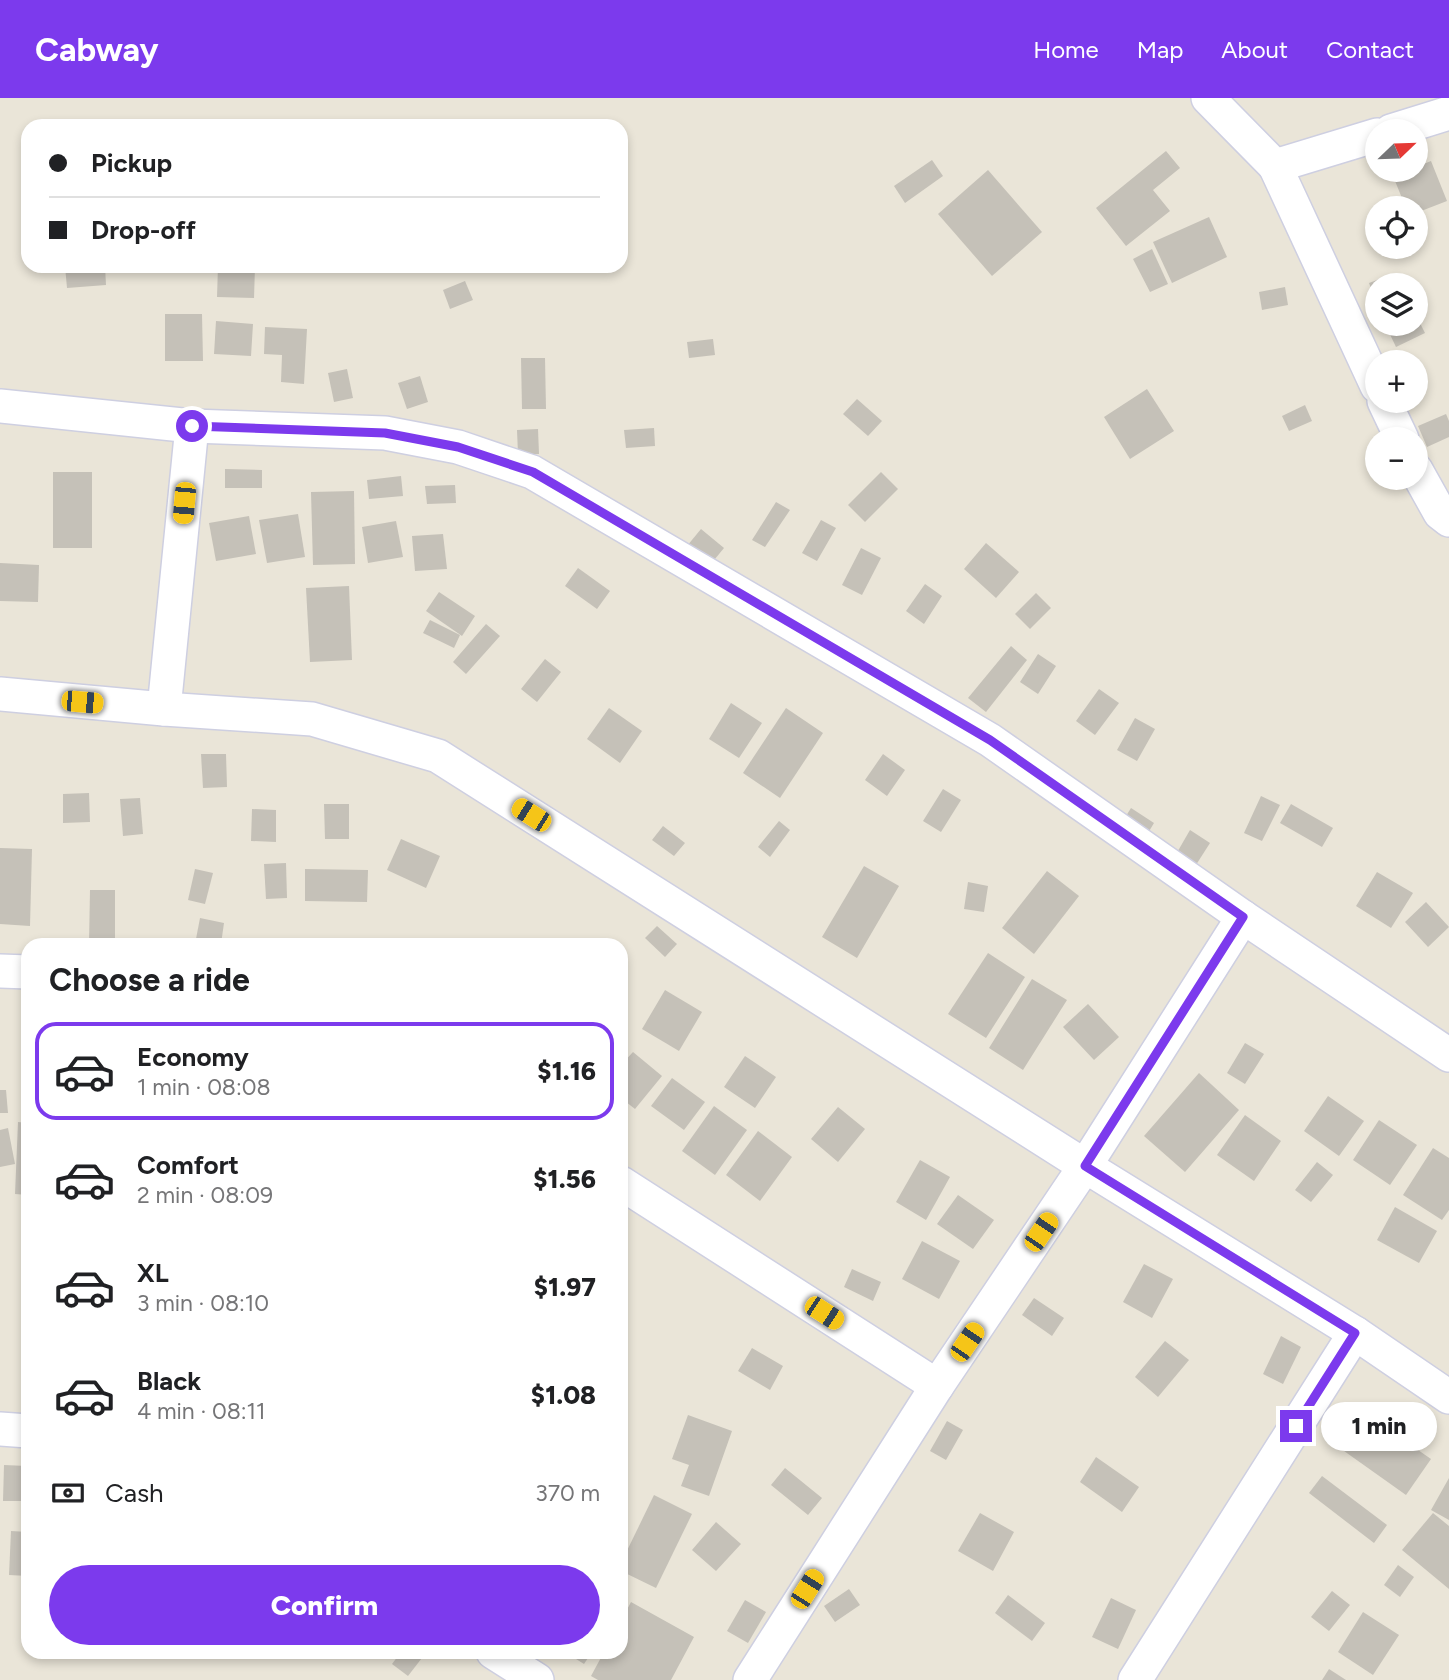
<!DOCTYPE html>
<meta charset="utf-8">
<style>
:root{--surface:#fff;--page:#f2f2f2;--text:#202124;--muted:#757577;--line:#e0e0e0;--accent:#7c3aed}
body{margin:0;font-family:Figtree,sans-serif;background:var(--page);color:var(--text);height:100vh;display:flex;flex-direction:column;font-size:26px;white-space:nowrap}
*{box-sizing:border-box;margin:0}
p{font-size:23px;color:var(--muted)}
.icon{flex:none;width:38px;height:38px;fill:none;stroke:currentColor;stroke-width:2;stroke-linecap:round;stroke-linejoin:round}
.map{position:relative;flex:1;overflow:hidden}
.drawer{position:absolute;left:21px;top:840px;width:607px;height:721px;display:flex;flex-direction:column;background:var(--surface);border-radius:21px;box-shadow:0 4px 10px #0003}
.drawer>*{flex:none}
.banner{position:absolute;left:21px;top:21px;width:607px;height:154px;border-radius:21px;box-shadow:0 4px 10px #0003;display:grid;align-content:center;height:154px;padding:0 28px;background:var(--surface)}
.needle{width:46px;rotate:67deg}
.controls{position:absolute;left:1365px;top:21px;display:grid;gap:14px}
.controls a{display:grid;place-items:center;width:63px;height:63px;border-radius:50%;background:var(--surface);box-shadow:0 4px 10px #0003;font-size:35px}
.end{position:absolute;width:32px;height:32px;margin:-16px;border:9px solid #7c3aed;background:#fff;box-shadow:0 0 0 4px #fff}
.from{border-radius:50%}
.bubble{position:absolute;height:49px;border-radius:24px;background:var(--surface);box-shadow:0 4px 10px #0003;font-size:23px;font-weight:800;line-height:49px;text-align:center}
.car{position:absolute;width:21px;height:42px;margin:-21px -10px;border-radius:9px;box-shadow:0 0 5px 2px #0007;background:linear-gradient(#f5c518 24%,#345 0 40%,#f5c518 0 76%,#345 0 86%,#f5c518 0)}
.banner b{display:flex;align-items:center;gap:24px;height:66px;font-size:26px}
.banner b+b{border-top:2px solid var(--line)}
.banner i{width:18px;height:18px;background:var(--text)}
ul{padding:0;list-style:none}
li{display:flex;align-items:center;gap:21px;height:98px;margin:0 14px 10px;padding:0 14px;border:4px solid transparent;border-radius:21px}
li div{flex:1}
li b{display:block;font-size:26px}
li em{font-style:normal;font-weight:800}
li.active{border-color:var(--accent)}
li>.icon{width:63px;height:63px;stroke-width:1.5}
h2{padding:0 28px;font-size:32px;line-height:84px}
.pay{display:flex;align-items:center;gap:18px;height:77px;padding:0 28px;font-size:26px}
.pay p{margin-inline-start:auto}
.button{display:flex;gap:14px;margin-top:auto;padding:14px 28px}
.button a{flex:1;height:80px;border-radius:42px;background:var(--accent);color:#fff;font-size:28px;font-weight:800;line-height:80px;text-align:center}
header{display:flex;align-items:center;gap:42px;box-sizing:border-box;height:98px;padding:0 35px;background:var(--accent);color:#fff}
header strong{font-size:33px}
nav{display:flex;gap:38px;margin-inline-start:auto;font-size:24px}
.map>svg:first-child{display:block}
</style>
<header>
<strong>Cabway</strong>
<nav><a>Home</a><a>Map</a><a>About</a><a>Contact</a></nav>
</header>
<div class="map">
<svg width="1449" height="1582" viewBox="0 0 1449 1582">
<rect width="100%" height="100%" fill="#eae5d8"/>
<g fill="#c5c1b8">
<polygon points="1166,53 1180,70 1153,92 1170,113 1126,148 1096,110"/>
<polygon points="932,62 943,78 905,105 894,88"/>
<polygon points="1431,63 1447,103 1416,115 1416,110 1406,110 1393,78 1408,72 1416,72 1416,69"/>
<polygon points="988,72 1042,134 992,178 938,116"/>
<polygon points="1209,119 1227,159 1172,185 1153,144"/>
<polygon points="1152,151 1168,186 1150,194 1133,161"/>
<polygon points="65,168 105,168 106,187 67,190"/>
<polygon points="218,168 255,168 254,200 217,199"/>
<polygon points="1393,176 1397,187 1377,187 1377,207 1369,185"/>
<polygon points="465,183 473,202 450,211 443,192"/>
<polygon points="1285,189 1288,207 1262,212 1259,194"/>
<polygon points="165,216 202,216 203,263 165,263"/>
<polygon points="1416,217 1425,235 1396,249 1385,226 1416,226"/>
<polygon points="216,223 253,226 251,258 214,256"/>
<polygon points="265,229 307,231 304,286 281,284 282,257 264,256"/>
<polygon points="713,241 715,257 689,260 687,244"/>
<polygon points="521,260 545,260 546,311 522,311"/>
<polygon points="347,271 353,300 334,304 328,275"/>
<polygon points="420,278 428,304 407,311 398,285"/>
<polygon points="1147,291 1174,333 1130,361 1104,319"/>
<polygon points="857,301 882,323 868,338 843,316"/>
<polygon points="1305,307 1312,323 1289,333 1282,318"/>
<polygon points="1446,316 1449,323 1449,339 1427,349 1418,328"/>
<polygon points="654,330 655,348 626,350 624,332"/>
<polygon points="538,331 539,356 518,356 517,332"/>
<polygon points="225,371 262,372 262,390 225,390"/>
<rect x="53" y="374" width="39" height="76"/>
<polygon points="881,374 898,391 865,424 848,407"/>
<polygon points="401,378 403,398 369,401 367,382"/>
<polygon points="455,387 456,405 427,406 425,388"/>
<polygon points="354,393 355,466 313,467 311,394"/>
<polygon points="776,404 790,412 765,449 752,442"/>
<polygon points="298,416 305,459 267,465 259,422"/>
<polygon points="249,418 256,456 216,463 209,425"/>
<polygon points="821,422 836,430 817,463 802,455"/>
<polygon points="396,423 403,459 368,465 362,429"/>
<polygon points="701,431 724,450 710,467 687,448"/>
<polygon points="443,436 447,471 415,473 412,438"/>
<polygon points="986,445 1019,474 996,500 964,471"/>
<polygon points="861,450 881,460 862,497 842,487"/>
<polygon points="0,465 39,467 38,504 0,503"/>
<polygon points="578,470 610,493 597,511 565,488"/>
<polygon points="925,486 942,498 924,526 906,513"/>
<polygon points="349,488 352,562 310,564 306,490"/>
<polygon points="439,494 475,518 462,538 426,513"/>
<polygon points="1036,495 1051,510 1030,531 1015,516"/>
<polygon points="430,522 460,537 454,550 423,535"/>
<polygon points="486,526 500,538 466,576 453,564"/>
<polygon points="1011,548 1027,562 986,614 968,600"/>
<polygon points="1038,556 1056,568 1038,596 1020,584"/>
<polygon points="545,561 561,574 537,604 521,591"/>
<polygon points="1099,591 1119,605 1095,637 1076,623"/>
<polygon points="731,605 762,625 739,660 709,641"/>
<polygon points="609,610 642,633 620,665 587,641"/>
<polygon points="786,610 823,635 780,700 743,675"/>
<polygon points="1135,620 1155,631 1137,663 1117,652"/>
<polygon points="201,656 226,656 227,689 203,690"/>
<polygon points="883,656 905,672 887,698 865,682"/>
<polygon points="943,691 961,702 941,734 923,723"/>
<polygon points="89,695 90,724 63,725 63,696"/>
<polygon points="1261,698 1280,707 1262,743 1244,735"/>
<polygon points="140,700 143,736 123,738 120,701"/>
<polygon points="324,706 349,706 349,741 325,741"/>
<polygon points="1291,706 1333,730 1322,749 1280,725"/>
<polygon points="1131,710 1154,725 1145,740 1121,726"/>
<polygon points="252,711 276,712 276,744 251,743"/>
<polygon points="779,723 790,732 770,759 758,749"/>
<polygon points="663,728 685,745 674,758 652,742"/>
<polygon points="1190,732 1210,745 1194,770 1175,758"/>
<polygon points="401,741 440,758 426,790 387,772"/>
<polygon points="0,750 32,751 30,828 0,826"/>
<polygon points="286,765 287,800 266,801 264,766"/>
<polygon points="864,768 899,788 857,860 822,839"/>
<polygon points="195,771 213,775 205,806 188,802"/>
<polygon points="305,771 368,772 367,804 305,803"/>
<polygon points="1047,773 1079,798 1034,856 1002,830"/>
<polygon points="1377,774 1413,795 1391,830 1356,808"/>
<polygon points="968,784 988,788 984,814 964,811"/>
<polygon points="90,792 115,792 115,846 89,846"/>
<polygon points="1426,804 1449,829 1428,849 1405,824"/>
<polygon points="200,820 224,825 221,846 196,841"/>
<polygon points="657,828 677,846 665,859 645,840"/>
<polygon points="988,855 1025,879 986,940 948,916"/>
<polygon points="1032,881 1067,902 1023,972 989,950"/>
<polygon points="665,892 702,914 679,953 642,931"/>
<polygon points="1088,906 1119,939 1094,962 1063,929"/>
<polygon points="1245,945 1264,956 1245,986 1227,975"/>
<polygon points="633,954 662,978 635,1011 621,1000 621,967"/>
<polygon points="745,958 776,979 755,1010 724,989"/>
<polygon points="1199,975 1239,1012 1185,1074 1144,1038"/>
<polygon points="672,980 705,1004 684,1032 651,1008"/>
<polygon points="0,992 6,992 8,1015 0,1015"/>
<polygon points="1328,998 1364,1023 1339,1058 1304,1033"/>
<polygon points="714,1008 747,1032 715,1077 682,1053"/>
<polygon points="838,1009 865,1031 838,1064 811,1041"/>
<polygon points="1245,1017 1281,1043 1254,1083 1217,1057"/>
<polygon points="1379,1022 1417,1047 1390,1087 1353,1062"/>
<polygon points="18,1024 28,1025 28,1097 15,1096"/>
<polygon points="8,1030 15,1066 0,1069 0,1032"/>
<polygon points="758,1033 792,1059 760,1103 726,1077"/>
<polygon points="1433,1050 1449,1060 1449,1112 1442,1122 1403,1097"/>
<polygon points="920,1062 950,1079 926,1122 896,1104"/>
<polygon points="1317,1064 1333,1077 1311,1104 1295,1092"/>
<polygon points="958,1097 994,1122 973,1151 937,1126"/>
<polygon points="1395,1109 1437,1133 1419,1165 1377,1142"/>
<polygon points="922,1143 960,1163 939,1201 902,1181"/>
<polygon points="1144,1166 1173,1181 1152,1220 1123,1204"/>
<polygon points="852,1171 881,1184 873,1203 844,1189"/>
<polygon points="1034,1200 1064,1220 1052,1238 1022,1217"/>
<polygon points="1281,1238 1301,1249 1283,1286 1263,1276"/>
<polygon points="1165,1243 1189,1262 1158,1299 1135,1279"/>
<polygon points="752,1250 783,1268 770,1292 738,1273"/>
<polygon points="1362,1313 1431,1361 1406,1397 1337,1348"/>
<polygon points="688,1317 732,1333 709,1398 681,1388 689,1367 672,1361"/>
<polygon points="947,1323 963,1332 946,1362 930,1353"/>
<polygon points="1096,1359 1139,1389 1122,1414 1080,1384"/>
<polygon points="4,1367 27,1368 26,1403 3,1403"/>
<polygon points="785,1370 822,1400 808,1417 771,1387"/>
<polygon points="1322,1378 1387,1427 1374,1445 1309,1395"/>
<polygon points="1449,1380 1449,1422 1431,1412"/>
<polygon points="654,1397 692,1416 656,1490 621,1473 621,1465"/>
<polygon points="980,1415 1014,1434 993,1473 958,1453"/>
<polygon points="1433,1415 1449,1428 1449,1491 1402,1452"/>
<polygon points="716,1424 741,1446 716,1473 692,1452"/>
<polygon points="11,1433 28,1434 28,1478 9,1477"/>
<polygon points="1398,1467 1414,1479 1400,1499 1384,1487"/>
<polygon points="849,1491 860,1507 835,1524 824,1508"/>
<polygon points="1332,1493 1350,1507 1329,1533 1311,1519"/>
<polygon points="1008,1497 1045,1525 1032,1543 995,1515"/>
<polygon points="1111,1500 1136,1512 1118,1551 1092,1539"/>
<polygon points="745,1502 766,1514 748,1545 727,1533"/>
<polygon points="631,1504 694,1539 671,1582 598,1582 591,1578 604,1554 621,1554 621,1523"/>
<polygon points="1363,1514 1399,1537 1373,1577 1338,1554"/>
<polygon points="401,1554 425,1556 408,1578 392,1566"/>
<polygon points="565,1554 592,1554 584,1566"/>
<polygon points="1329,1571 1346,1582 1322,1582"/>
</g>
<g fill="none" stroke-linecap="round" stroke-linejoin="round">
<g stroke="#cecfe1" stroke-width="36">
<g id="minor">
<polyline points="1208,0 1275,68 1377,37"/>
<polyline points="1391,33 1449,15"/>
<polyline points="1275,68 1377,288"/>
<polyline points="1384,303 1402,341"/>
<polyline points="0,308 192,328 385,335 458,349 532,374 990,642 1243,819 1449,957"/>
<polyline points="1416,372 1440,415 1449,422"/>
<polyline points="0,596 164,611 312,621 438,658 1085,1068 1355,1235 1449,1299"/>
<polyline points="164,611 192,328"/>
<polyline points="0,873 28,874"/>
<polyline points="621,1085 937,1288"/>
<polyline points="0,1331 28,1333"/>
<polyline points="493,1554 537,1582"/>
<polyline points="750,1582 937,1288 1085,1068 1243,819"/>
<polyline points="1135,1582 1355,1235"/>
</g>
</g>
<use href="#minor" stroke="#fff" stroke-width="33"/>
</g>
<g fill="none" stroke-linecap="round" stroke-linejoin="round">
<polyline stroke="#7c3aed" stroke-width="9" points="192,328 385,335 458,349 533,374 990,642 1243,819 1085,1068 1355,1235 1296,1328"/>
</g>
</svg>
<div class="controls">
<a><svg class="needle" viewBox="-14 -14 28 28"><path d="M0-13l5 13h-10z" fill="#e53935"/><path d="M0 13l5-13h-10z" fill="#757577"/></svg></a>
<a><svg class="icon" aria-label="locate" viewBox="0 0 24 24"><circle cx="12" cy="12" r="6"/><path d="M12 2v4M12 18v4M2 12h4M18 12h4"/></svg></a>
<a><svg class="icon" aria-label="layers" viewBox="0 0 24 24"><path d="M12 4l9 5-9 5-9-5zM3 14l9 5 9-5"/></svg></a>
<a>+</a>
<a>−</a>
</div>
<i class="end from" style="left:192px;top:328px"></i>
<i class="end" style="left:1296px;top:1328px"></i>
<div class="bubble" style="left:1321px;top:1304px;width:116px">1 min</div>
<i class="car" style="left:184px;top:405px;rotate:185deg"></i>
<i class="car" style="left:82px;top:604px;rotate:95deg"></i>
<i class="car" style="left:531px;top:717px;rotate:302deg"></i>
<i class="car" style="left:1041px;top:1134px;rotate:34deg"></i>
<i class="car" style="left:824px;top:1215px;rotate:123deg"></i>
<i class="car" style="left:967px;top:1244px;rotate:34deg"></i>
<i class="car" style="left:807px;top:1491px;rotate:32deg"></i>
<div class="banner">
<b><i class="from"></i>Pickup</b>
<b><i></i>Drop-off</b>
</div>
<section class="drawer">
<h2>Choose a ride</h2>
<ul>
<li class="active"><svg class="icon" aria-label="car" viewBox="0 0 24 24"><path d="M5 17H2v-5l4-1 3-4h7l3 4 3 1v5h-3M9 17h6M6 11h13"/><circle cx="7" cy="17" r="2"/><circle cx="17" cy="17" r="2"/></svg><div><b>Economy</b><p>1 min · 08:08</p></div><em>$1.16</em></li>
<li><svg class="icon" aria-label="car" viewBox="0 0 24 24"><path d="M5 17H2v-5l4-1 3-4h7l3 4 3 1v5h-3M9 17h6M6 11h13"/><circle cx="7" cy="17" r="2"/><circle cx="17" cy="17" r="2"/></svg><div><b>Comfort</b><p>2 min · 08:09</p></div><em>$1.56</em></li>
<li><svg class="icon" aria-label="car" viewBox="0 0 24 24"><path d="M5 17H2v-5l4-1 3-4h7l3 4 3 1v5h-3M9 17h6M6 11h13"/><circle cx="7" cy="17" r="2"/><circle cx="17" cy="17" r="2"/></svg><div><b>XL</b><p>3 min · 08:10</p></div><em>$1.97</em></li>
<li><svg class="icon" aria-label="car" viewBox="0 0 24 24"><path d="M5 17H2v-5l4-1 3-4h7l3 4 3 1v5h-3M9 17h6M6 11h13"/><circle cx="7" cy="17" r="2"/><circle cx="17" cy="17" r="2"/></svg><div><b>Black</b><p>4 min · 08:11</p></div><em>$1.08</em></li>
</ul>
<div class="pay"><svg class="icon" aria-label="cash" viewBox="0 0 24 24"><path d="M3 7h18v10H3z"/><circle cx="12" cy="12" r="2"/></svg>Cash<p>370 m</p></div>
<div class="button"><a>Confirm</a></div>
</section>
</div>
